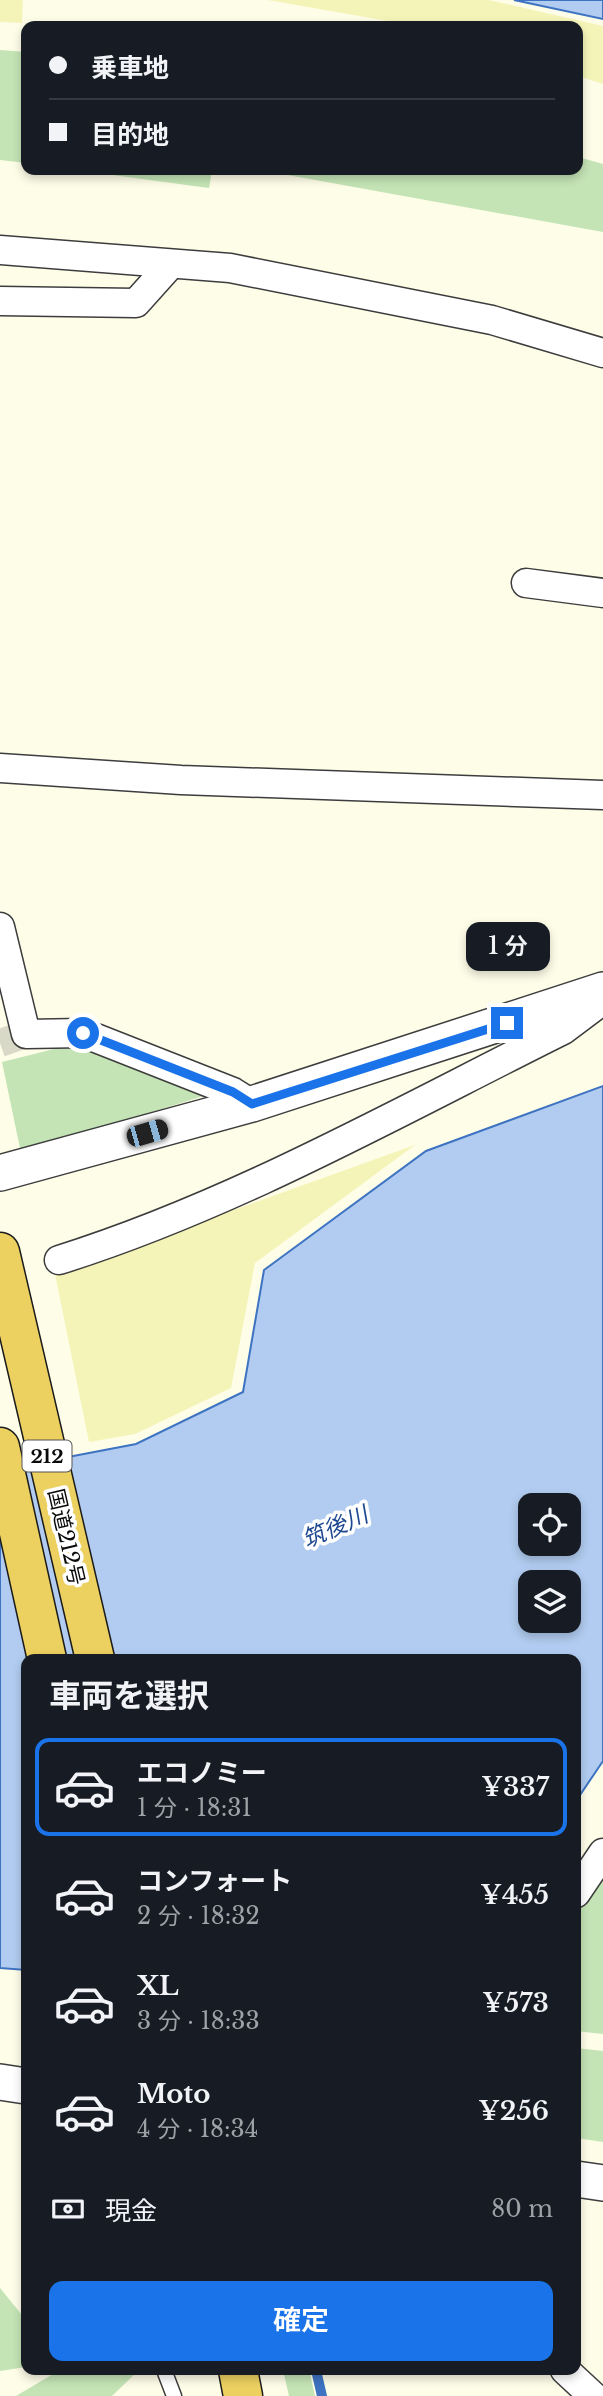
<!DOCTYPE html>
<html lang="ja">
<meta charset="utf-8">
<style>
:root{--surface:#171b24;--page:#20242c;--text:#f1f3f6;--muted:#9ea1a6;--line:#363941;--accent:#1a73e8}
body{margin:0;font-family:"Libre Baskerville","Noto Sans JP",serif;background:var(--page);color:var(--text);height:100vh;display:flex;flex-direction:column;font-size:26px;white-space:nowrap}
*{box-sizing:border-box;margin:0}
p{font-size:23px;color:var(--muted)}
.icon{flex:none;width:38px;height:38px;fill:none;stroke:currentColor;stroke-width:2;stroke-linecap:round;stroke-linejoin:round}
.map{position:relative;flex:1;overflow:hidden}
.sheet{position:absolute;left:21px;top:1654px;width:560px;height:721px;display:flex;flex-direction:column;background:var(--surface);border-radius:14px;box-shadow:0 4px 10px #0003}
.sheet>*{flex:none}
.guide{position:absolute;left:21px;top:21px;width:562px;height:154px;border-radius:14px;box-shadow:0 4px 10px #0003;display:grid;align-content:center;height:154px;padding:0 28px;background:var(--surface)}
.tools{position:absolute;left:518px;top:1493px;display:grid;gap:14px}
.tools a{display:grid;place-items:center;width:63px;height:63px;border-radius:14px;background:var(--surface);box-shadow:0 4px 10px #0003;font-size:35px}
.end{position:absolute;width:32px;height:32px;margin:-16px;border:9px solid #1a73e8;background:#fff;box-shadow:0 0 0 4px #fff}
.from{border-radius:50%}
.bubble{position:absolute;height:49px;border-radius:14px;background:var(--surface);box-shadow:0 4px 10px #0003;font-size:23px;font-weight:600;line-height:49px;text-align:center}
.car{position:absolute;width:21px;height:42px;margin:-21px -10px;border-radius:9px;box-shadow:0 0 5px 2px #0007;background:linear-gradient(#222 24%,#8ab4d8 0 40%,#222 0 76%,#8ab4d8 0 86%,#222 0)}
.guide b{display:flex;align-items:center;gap:24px;height:66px;font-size:26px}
.guide b+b{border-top:2px solid var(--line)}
.guide i{width:18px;height:18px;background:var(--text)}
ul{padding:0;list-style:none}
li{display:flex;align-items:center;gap:21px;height:98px;margin:0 14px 10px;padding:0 14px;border:4px solid transparent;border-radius:14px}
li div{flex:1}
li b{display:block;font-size:26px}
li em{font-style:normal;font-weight:600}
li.active{border-color:var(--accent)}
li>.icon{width:63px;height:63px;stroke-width:1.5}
h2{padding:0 28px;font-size:32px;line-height:84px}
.pay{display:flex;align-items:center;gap:18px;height:77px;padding:0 28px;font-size:26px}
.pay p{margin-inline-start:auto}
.button{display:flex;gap:14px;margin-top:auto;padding:14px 28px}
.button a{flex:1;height:80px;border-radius:14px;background:var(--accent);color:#fff;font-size:28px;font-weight:600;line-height:80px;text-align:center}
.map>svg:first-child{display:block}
</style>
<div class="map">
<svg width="603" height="2396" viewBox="0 0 603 2396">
<rect width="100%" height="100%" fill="#fdfde8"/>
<g fill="#c4e4b5">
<polygon points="0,50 26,52 26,163 0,160"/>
<polygon points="578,157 603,164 603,232 260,170 578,170"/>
<polygon points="75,170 212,170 209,188"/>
<polygon points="78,1043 213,1093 21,1153 2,1062"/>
<polygon points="603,1870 603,2034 576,2031 576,1911"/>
<polygon points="576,2048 603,2051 603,2142 576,2138"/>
<polygon points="0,2288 26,2320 26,2367 0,2371"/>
<polygon points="60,2370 139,2370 112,2396 16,2396"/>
<polygon points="283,2370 309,2370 315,2396 289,2396"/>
</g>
<g fill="#f5f4b8">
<polygon points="0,0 23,0 22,23 0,22"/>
<polygon points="268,0 489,0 603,26 603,84 578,76 578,26 416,26"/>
<polygon points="415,1145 255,1263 231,1388 135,1434 89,1442 55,1274"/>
</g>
<g fill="#b1ccf0" stroke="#3e73c2" stroke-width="2" fill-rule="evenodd">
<polygon points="514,0 603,0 603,19"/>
<path d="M603,1086V1761L576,1801V1659H26V1970L0,1968V1470L136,1444L243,1392L264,1270L426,1151ZM530,1505H569V1544H530ZM530,1582H569V1620H530Z"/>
</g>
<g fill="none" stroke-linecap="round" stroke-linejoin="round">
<polyline stroke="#3e73c2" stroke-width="10" points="316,2370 322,2396"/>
<polyline stroke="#d9d9c7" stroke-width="28" stroke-dasharray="28 14" stroke-linecap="butt" points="0,1043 26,1034"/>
<g stroke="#3d3d3d" stroke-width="17">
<polyline id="service" points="164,2370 174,2396"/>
</g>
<g stroke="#3d3d3d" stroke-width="31">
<g id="minor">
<polyline points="0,250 230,268 492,320 603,353"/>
<polyline points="0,301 136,303 171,264"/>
<polyline points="526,583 603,593"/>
<polyline points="0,768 181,780 603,795"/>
<polyline points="0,927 26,1034 83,1033 233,1092 252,1104"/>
<path d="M59,1260C234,1205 398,1112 563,1030L603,1000"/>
<polyline points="576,1893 603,1853"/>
<polyline points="565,2370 593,2396"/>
</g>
</g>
<g stroke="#3d3d3d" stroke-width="38">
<g id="tertiary">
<polyline points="0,1173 252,1104 603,990"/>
<polyline points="0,2082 26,2086"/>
<polyline points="576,2179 603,2183"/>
</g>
</g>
<g stroke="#1b1b1b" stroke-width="41">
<g id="trunk">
<polyline points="0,1252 95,1659"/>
<polyline points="0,1447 47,1659"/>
<polyline points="238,2370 243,2396"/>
</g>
</g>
<use href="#service" stroke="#fff" stroke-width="14"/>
<use href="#minor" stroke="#fff" stroke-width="28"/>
<use href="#tertiary" stroke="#fff" stroke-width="35"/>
<use href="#trunk" stroke="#ecd060" stroke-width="38"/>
</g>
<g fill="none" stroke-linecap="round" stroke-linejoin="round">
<polyline stroke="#1a73e8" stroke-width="9" points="83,1033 233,1092 252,1104 507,1023"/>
</g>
<g text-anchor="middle" stroke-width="7" stroke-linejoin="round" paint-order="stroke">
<rect fill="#fff" stroke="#545454" stroke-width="2" x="22.5" y="1440.5" width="49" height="31" rx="5"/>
<g font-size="19" font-weight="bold" fill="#0a0a0a">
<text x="47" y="1463">212</text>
</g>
<g font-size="21" fill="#0a0a0a" stroke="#fff">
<text transform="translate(66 1537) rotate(77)" y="7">国道212号</text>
</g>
<g font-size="23" font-style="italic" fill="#1e4890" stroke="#fff">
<text transform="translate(335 1527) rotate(-24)" y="8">筑後川</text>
</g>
</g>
</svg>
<div class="tools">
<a><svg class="icon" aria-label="locate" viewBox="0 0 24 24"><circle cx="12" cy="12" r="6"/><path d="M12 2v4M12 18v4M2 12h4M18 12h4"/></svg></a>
<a><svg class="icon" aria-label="layers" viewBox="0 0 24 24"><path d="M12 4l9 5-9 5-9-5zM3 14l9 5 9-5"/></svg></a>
</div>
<i class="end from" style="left:83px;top:1033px"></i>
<i class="end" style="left:507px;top:1023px"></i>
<div class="bubble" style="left:466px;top:922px;width:84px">1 分</div>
<i class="car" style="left:147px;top:1133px;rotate:74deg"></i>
<div class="guide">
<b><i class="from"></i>乗車地</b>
<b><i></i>目的地</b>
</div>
<section class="sheet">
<h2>車両を選択</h2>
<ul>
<li class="active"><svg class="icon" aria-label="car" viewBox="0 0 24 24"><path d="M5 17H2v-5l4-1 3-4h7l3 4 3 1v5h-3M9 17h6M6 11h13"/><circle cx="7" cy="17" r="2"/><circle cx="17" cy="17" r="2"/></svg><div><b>エコノミー</b><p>1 分 · 18:31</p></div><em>¥337</em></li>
<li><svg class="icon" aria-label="car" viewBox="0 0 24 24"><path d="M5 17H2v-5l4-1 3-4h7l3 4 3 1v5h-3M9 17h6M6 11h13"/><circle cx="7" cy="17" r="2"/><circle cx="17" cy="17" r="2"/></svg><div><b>コンフォート</b><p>2 分 · 18:32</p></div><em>¥455</em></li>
<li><svg class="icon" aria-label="car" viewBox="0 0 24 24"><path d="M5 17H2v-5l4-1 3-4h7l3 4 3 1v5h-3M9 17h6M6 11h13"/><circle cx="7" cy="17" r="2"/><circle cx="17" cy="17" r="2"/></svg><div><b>XL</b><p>3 分 · 18:33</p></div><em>¥573</em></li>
<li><svg class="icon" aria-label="car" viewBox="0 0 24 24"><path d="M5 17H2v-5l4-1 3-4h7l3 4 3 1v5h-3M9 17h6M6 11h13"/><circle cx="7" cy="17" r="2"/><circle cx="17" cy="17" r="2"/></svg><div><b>Moto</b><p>4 分 · 18:34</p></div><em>¥256</em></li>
</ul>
<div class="pay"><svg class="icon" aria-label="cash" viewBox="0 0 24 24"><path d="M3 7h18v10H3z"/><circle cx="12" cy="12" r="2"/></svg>現金<p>80 m</p></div>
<div class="button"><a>確定</a></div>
</section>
</div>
